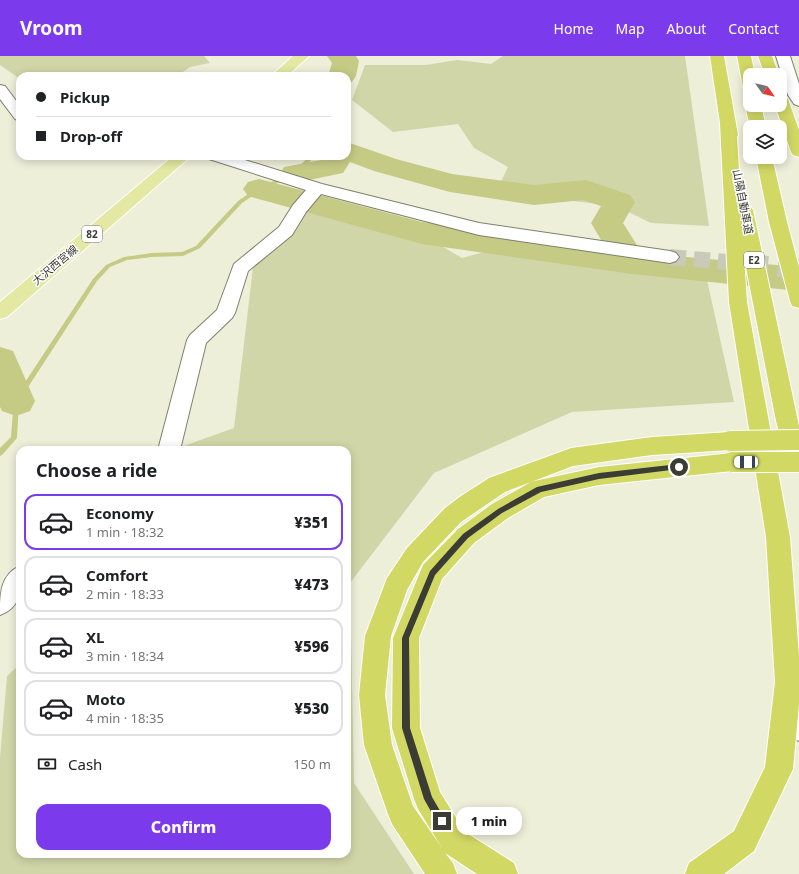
<!DOCTYPE html>
<meta charset="utf-8">
<style>
:root{--surface:#fff;--page:#f2f2f2;--text:#202124;--muted:#757577;--line:#e0e0e0;--accent:#7c3aed}
body{margin:0;font-family:"Noto Sans","Noto Sans JP",sans-serif;background:var(--page);color:var(--text);height:100vh;display:flex;flex-direction:column;font-size:15px;white-space:nowrap}
*{box-sizing:border-box;margin:0}
p{font-size:13px;color:var(--muted)}
.icon{flex:none;width:22px;height:22px;fill:none;stroke:currentColor;stroke-width:2;stroke-linecap:round;stroke-linejoin:round}
.map{position:relative;flex:1;overflow:hidden}
.sheet{position:absolute;left:16px;top:390px;width:335px;height:412px;display:flex;flex-direction:column;background:var(--surface);border-radius:12px;box-shadow:0 2px 10px #0003}
.sheet>*{flex:none}
.guide{position:absolute;left:16px;top:16px;width:335px;height:88px;border-radius:12px;box-shadow:0 2px 10px #0003;display:grid;align-content:center;height:88px;padding:0 20px;background:var(--surface)}
.needle{width:26px;rotate:124deg}
.fabs{position:absolute;left:743px;top:12px;display:grid;gap:8px}
.fabs a{display:grid;place-items:center;width:44px;height:44px;border-radius:8px;background:var(--surface);box-shadow:0 2px 10px #0003;font-size:20px}
.end{position:absolute;width:18px;height:18px;margin:-9px;border:5px solid #3b3c34;background:#fff;box-shadow:0 0 0 2px #fff}
.from{border-radius:50%}
.bubble{position:absolute;height:28px;border-radius:12px;background:var(--surface);box-shadow:0 2px 10px #0003;font-size:13px;font-weight:800;line-height:28px;text-align:center}
.car{position:absolute;width:12px;height:24px;margin:-12px -6px;border-radius:5px;box-shadow:0 0 3px 1px #0007;background:linear-gradient(#fff 24%,#345 0 40%,#fff 0 76%,#345 0 86%,#fff 0)}
.guide b{display:flex;align-items:center;gap:14px;height:38px;font-size:15px}
.guide b+b{border-top:1px solid var(--line)}
.guide i{width:10px;height:10px;background:var(--text)}
ul{padding:0;list-style:none}
li{display:flex;align-items:center;gap:12px;height:56px;margin:0 8px 6px;padding:0 12px;border:2px solid var(--line);border-radius:12px}
li div{flex:1}
li b{display:block;font-size:15px}
li em{font-style:normal;font-weight:800}
li.current{border-color:var(--accent)}
li>.icon{width:36px;height:36px;stroke-width:1.5}
h2{padding:0 20px;font-size:18px;line-height:48px}
.pay{display:flex;align-items:center;gap:10px;height:44px;padding:0 20px;font-size:15px}
.pay p{margin-inline-start:auto}
.primary-button{display:flex;gap:8px;margin-top:auto;padding:8px 20px}
.primary-button a{flex:1;height:46px;border-radius:12px;background:var(--accent);color:#fff;font-size:16px;font-weight:800;line-height:46px;text-align:center}
header{display:flex;align-items:center;gap:24px;box-sizing:border-box;height:56px;padding:0 20px;background:var(--accent);color:#fff}
header strong{font-size:19px}
nav{display:flex;gap:22px;margin-inline-start:auto;font-size:14px}
.map>svg:first-child{display:block}
</style>
<header>
<strong>Vroom</strong>
<nav><a>Home</a><a>Map</a><a>About</a><a>Contact</a></nav>
</header>
<div class="map">
<svg width="799" height="818" viewBox="0 0 799 818">
<rect width="100%" height="100%" fill="#edefd9"/>
<g fill="#d1d6a8">
<polygon points="0,0 204,0 210,7 190,11 177,20 20,20 20,23 0,9"/>
<polygon points="503,0 685,0 709,170 651,167 616,150 496,136 508,111 474,92 458,68 393,76 352,44 365,9 426,9 457,4 491,8"/>
<polygon points="304,153 433,185 462,202 495,193 707,224 734,346 572,356 434,417 350,527 354,727 414,818 0,818 0,702 7,620 20,608 20,798 347,798 347,394 179,394 178,392 234,372 254,203"/>
</g>
<g fill="none" stroke-linecap="round" stroke-linejoin="round">
<g fill="#c5ca85" fill-rule="evenodd">
<polygon points="336,0 340,0 341,4 335,20 331,20 337,4"/>
<polygon points="309,100 315,100 297,119 261,134 242,147 200,192 183,200 152,201 127,204 110,211 97,225 19,345 17,382 2,399 0,400 0,392 11,381 14,343 93,223 106,209 124,201 152,197 182,196 196,190 238,145 257,132 293,117"/>
</g>
<g fill="#c5ca85" fill-rule="evenodd">
<polygon points="327,0 356,0 359,5 356,20 352,26 347,27 347,20 328,20 332,7"/>
<polygon points="347,86 396,103 452,118 534,129 586,124 630,139 635,146 623,167 642,197 799,211 799,235 632,218 422,188 248,140 243,133 248,126 259,123 422,166 606,192 591,167 601,150 583,144 534,149 450,136 374,115 350,106 343,117 295,127 284,125 280,118 284,111 321,104 324,100 347,100"/>
<polygon points="0,291 13,295 35,345 30,355 16,360 2,355 0,351"/>
</g>
<polyline stroke="#c9cbb8" stroke-width="16" stroke-dasharray="16 8" stroke-linecap="butt" points="670,201 759,209"/>
<polyline stroke="#c9cbb8" stroke-width="20" stroke-dasharray="20 10" stroke-linecap="butt" points="748,208 799,213"/>
<g stroke="#7f816d" stroke-width="2">
<g id="minor">
<polygon points="776,0 790,0 799,28 799,50 794,48 788,39"/>
<polygon points="0,29 5,30 20,50 20,65 15,63 0,43"/>
<polygon points="207,100 232,100 322,128 479,167 670,195 676,197 679,201 676,205 670,207 479,179 321,138 306,156 292,179 248,215 235,257 232,262 206,287 180,394 158,394 187,284 190,279 217,254 234,208 279,171 293,149 306,134 209,103"/>
<path d="M20,510C20,531 24,550 0,559C0,538 0,519 20,510Z"/>
<polygon points="790,623 799,627 799,685 789,681 785,672 777,636 781,627"/>
</g>
</g>
<g stroke="#fff" stroke-width="2">
<g id="major">
<polygon points="293,0 309,0 287,20 271,20"/>
<polygon points="173,100 191,100 7,261 0,263 0,246"/>
</g>
</g>
<g stroke="#fff" stroke-width="2">
<g id="highway">
<polygon points="710,0 724,0 738,79 737,81 741,149 750,150 753,154 799,370 799,416 791,413 788,407 776,365 744,201 747,246 790,481 799,600 799,648 793,713 754,795 724,818 685,818 689,807 734,775 765,711 775,626 766,481 729,246 720,67"/>
<polygon points="737,0 751,0 755,19 750,19 750,35 745,34 743,31"/>
<polygon points="758,0 772,0 779,19 765,19"/>
<polygon points="780,38 785,40 788,43 799,74 799,101 793,99 791,96 775,49 780,49"/>
<polygon points="750,45 750,49 761,49 766,71 750,71 745,49"/>
<polygon points="756,101 772,101 787,166 799,211 799,252 792,250 790,245 769,166"/>
<polygon points="730,376 738,379 741,385 738,391 730,394 652,399 573,410 505,436 461,466 423,506 407,534 391,580 385,639 392,689 413,750 442,792 418,753 414,743 392,672 393,582 423,509 458,473 492,448 531,426 539,424 599,411 732,397 740,400 743,406 740,412 732,415 599,429 544,441 508,462 474,487 442,523 419,582 420,672 440,736 465,776 514,807 518,818 477,818 445,797 453,807 457,818 425,818 392,768 388,758 364,689 359,639 365,580 387,522 407,492 445,452 461,440 489,422 563,395 571,392 652,381"/>
</g>
</g>
<use href="#minor" fill="#fff" fill-rule="evenodd"/>
<use href="#major" fill="#e3e8a2" fill-rule="evenodd"/>
<use href="#highway" fill="#d1d864" fill-rule="evenodd"/>
<g stroke="#fff" stroke-width="22" stroke-linecap="butt">
<g id="highway-bridge">
<polyline points="730,385 799,384"/>
<polyline points="732,406 799,406"/>
</g>
</g>
<use href="#highway-bridge" stroke="#d1d864" stroke-width="20"/>
</g>
<polygon fill="#3b3c34" points="679,408 682,411 679,413 599,423 541,436 502,457 468,482 435,519 409,582 410,672 432,741 446,765 445,768 442,769 438,768 424,743 402,672 402,582 430,515 463,478 498,453 537,431 599,417"/>
<g text-anchor="middle" stroke-width="3" stroke-linejoin="round" paint-order="stroke">
<g fill="#fff" stroke="#767671" stroke-width="1">
<rect x="82" y="170" width="20" height="16" rx="3"/>
<rect x="744" y="196" width="20" height="16" rx="3"/>
</g>
<g font-size="10" font-weight="bold" fill="#3b3c34">
<text x="92" y="182">82</text>
<text x="754" y="208">E2</text>
</g>
<g font-size="11" fill="#3b3c34" stroke="#fff">
<text transform="translate(743 146) rotate(79)" y="4">山陽自動車道</text>
<text transform="translate(55 209) rotate(-40)" y="4">大沢西宮線</text>
</g>
</g>
</svg>
<div class="fabs">
<a><svg class="needle" viewBox="-14 -14 28 28"><path d="M0-13l5 13h-10z" fill="#e53935"/><path d="M0 13l5-13h-10z" fill="#757577"/></svg></a>
<a><svg class="icon" aria-label="layers" viewBox="0 0 24 24"><path d="M12 4l9 5-9 5-9-5zM3 14l9 5 9-5"/></svg></a>
</div>
<i class="end from" style="left:679px;top:411px"></i>
<i class="end" style="left:442px;top:765px"></i>
<div class="bubble" style="left:456px;top:751px;width:66px">1 min</div>
<i class="car" style="left:746px;top:406px;rotate:270deg"></i>
<div class="guide">
<b><i class="from"></i>Pickup</b>
<b><i></i>Drop-off</b>
</div>
<section class="sheet">
<h2>Choose a ride</h2>
<ul>
<li class="current"><svg class="icon" aria-label="car" viewBox="0 0 24 24"><path d="M5 17H2v-5l4-1 3-4h7l3 4 3 1v5h-3M9 17h6M6 11h13"/><circle cx="7" cy="17" r="2"/><circle cx="17" cy="17" r="2"/></svg><div><b>Economy</b><p>1 min · 18:32</p></div><em>¥351</em></li>
<li><svg class="icon" aria-label="car" viewBox="0 0 24 24"><path d="M5 17H2v-5l4-1 3-4h7l3 4 3 1v5h-3M9 17h6M6 11h13"/><circle cx="7" cy="17" r="2"/><circle cx="17" cy="17" r="2"/></svg><div><b>Comfort</b><p>2 min · 18:33</p></div><em>¥473</em></li>
<li><svg class="icon" aria-label="car" viewBox="0 0 24 24"><path d="M5 17H2v-5l4-1 3-4h7l3 4 3 1v5h-3M9 17h6M6 11h13"/><circle cx="7" cy="17" r="2"/><circle cx="17" cy="17" r="2"/></svg><div><b>XL</b><p>3 min · 18:34</p></div><em>¥596</em></li>
<li><svg class="icon" aria-label="car" viewBox="0 0 24 24"><path d="M5 17H2v-5l4-1 3-4h7l3 4 3 1v5h-3M9 17h6M6 11h13"/><circle cx="7" cy="17" r="2"/><circle cx="17" cy="17" r="2"/></svg><div><b>Moto</b><p>4 min · 18:35</p></div><em>¥530</em></li>
</ul>
<div class="pay"><svg class="icon" aria-label="cash" viewBox="0 0 24 24"><path d="M3 7h18v10H3z"/><circle cx="12" cy="12" r="2"/></svg>Cash<p>150 m</p></div>
<div class="primary-button"><a>Confirm</a></div>
</section>
</div>
